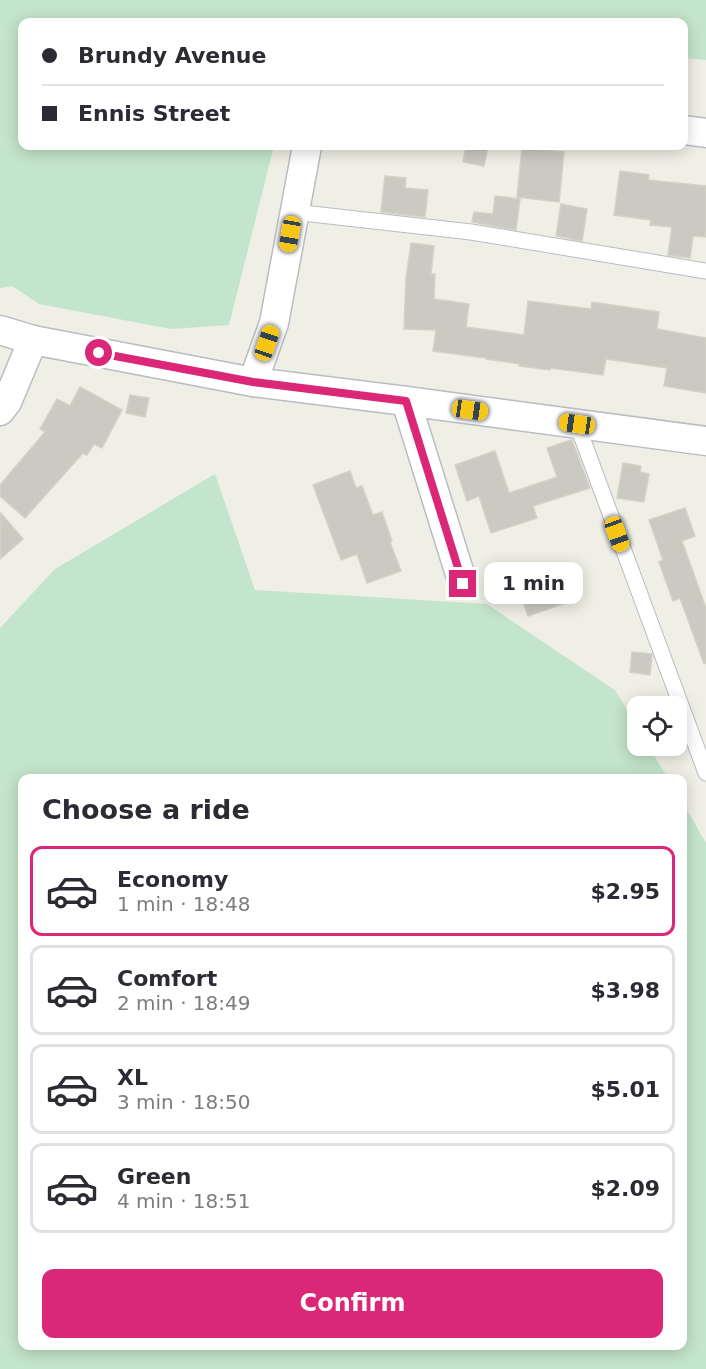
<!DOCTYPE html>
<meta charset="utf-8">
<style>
:root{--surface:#fff;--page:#f2f2f3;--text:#2b2b33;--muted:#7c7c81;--line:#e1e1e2;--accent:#db2777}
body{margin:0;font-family:"DejaVu Sans",sans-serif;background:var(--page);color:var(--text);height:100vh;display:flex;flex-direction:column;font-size:22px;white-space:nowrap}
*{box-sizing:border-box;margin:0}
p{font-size:20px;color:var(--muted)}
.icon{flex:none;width:33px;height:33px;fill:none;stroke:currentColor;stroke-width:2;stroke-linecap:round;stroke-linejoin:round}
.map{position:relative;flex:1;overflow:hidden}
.side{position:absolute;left:18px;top:774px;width:669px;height:576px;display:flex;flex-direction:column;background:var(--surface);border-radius:12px;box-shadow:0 3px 15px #0003}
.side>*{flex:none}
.banner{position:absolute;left:18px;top:18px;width:670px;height:132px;border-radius:12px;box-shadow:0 3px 15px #0003;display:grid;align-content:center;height:132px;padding:0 24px;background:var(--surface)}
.tools{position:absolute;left:627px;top:696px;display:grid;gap:12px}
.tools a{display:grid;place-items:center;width:60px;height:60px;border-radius:12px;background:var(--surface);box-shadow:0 3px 15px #0003;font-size:30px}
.end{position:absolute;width:27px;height:27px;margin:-14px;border:8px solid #db2777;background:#fff;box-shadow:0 0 0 3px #fff}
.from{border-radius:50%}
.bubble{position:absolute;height:42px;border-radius:12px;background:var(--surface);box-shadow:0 3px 15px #0003;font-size:20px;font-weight:800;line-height:42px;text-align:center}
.car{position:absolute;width:18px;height:36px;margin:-18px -9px;border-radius:8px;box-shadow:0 0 4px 2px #0007;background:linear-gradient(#f5c518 24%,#345 0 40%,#f5c518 0 76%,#345 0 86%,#f5c518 0)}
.banner b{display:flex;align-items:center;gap:21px;height:57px;font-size:22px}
.banner b+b{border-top:2px solid var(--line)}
.banner i{width:15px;height:15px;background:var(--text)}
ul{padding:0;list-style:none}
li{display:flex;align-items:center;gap:18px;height:90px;margin:0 12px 9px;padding:0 12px;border:3px solid var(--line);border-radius:12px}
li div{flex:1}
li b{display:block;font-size:22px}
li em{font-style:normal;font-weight:800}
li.selected{border-color:var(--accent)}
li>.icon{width:54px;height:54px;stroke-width:1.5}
h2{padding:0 24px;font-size:27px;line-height:72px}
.primary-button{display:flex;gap:12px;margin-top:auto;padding:12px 24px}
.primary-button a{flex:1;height:69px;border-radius:12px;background:var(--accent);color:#fff;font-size:24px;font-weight:800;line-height:69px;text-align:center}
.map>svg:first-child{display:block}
</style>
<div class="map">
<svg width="706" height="1369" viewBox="0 0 706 1369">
<rect width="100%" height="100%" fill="#efefe6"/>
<g fill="#c3e5cb">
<polygon points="0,0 706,0 706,60 684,58 684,22 22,22 22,146 274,146 229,325 171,329 39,304 12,286 0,288"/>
<polygon points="215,474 255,590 487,604 616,691 637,727 638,746 648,746 668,778 22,778 22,1346 682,1346 683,803 706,843 706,1369 0,1369 0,628 55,569"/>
</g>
<g fill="#cac9c2" stroke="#d3d2c4" stroke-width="1.5">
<polygon points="466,146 488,146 484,166 463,162"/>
<polygon points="522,148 564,152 559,202 517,197"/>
<polygon points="620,171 649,175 648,180 706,186 706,237 693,236 690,258 668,255 672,227 650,225 651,220 614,215"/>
<polygon points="385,176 406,178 405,188 428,190 425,217 381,212"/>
<polygon points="495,196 520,199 516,230 472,222 474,212 493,214"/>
<polygon points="561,204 587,209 582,241 556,236"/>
<polygon points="411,243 434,246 431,274 435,274 434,299 469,304 466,327 524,335 528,301 591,309 592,302 659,312 657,329 706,338 706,393 664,386 667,368 606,359 603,375 551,368 550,370 519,366 520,364 486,359 486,358 433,351 436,330 404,329 406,278"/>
<polygon points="80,387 122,410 102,448 94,444 87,455 83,453 25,518 0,496 0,485 45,432 40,429 57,399 70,406"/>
<polygon points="130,395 149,398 145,417 126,413"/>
<polygon points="571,440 572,440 590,488 533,506 537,518 491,533 479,496 467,501 455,465 495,451 509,493 557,477 547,448"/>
<polygon points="623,463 641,466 640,472 649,474 644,502 617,498"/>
<polygon points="350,471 356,488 362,486 373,515 382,512 392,541 390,542 401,571 367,583 357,554 341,560 313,485"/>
<polygon points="685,508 695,536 682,541 706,608 706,663 704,664 680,598 673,601 659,562 663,560 649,520"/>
<polygon points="0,512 23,539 0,559"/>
<polygon points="552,565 565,603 528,616 515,578"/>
<polygon points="632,652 652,654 652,656 650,675 630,672"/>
</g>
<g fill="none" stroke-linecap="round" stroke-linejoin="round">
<g stroke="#babcc1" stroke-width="17">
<g id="lane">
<polyline points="294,212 471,232 706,271"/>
<polyline points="577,424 706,773"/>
</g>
</g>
<g stroke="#babcc1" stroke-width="31">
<g id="street">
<polyline points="684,130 706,133"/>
<polyline points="0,330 33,340 253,382 406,401 706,441"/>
<polyline points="253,382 274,323 307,146"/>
<polyline points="406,401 463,584"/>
<polyline points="0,411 7,402 33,340"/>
</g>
</g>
<use href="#lane" stroke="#fff" stroke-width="15"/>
<use href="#street" stroke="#fff" stroke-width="28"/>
</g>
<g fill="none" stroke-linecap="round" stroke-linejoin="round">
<polyline stroke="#db2777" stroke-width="8" points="99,353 253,382 406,401 463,584"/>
</g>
</svg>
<div class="tools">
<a><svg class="icon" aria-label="locate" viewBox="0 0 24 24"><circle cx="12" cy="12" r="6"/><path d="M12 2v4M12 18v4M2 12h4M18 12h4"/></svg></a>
</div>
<i class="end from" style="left:99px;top:353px"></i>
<i class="end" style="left:463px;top:584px"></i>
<div class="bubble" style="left:484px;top:562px;width:99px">1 min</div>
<i class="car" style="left:290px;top:234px;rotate:190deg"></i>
<i class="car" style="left:267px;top:343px;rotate:19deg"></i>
<i class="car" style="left:470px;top:410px;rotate:98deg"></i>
<i class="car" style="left:577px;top:424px;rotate:278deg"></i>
<i class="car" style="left:617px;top:534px;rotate:160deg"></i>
<div class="banner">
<b><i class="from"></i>Brundy Avenue</b>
<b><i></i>Ennis Street</b>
</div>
<section class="side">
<h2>Choose a ride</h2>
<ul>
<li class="selected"><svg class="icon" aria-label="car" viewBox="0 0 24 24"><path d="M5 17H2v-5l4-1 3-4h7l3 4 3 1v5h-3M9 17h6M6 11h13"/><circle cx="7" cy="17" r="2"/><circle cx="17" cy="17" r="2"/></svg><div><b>Economy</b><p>1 min · 18:48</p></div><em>$2.95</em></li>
<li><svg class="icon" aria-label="car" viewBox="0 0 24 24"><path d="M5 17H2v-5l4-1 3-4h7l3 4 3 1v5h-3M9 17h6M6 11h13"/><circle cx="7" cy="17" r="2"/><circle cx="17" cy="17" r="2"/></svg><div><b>Comfort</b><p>2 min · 18:49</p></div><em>$3.98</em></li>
<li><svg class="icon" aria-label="car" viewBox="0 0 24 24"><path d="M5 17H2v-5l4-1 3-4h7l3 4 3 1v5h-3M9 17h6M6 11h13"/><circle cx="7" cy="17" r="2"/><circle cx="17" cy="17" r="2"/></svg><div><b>XL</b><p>3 min · 18:50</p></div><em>$5.01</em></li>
<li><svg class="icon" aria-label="car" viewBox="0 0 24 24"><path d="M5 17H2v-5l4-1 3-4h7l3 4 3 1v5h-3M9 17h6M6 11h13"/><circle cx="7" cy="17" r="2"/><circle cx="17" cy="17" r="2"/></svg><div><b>Green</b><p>4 min · 18:51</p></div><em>$2.09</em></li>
</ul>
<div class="primary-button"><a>Confirm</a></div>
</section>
</div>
